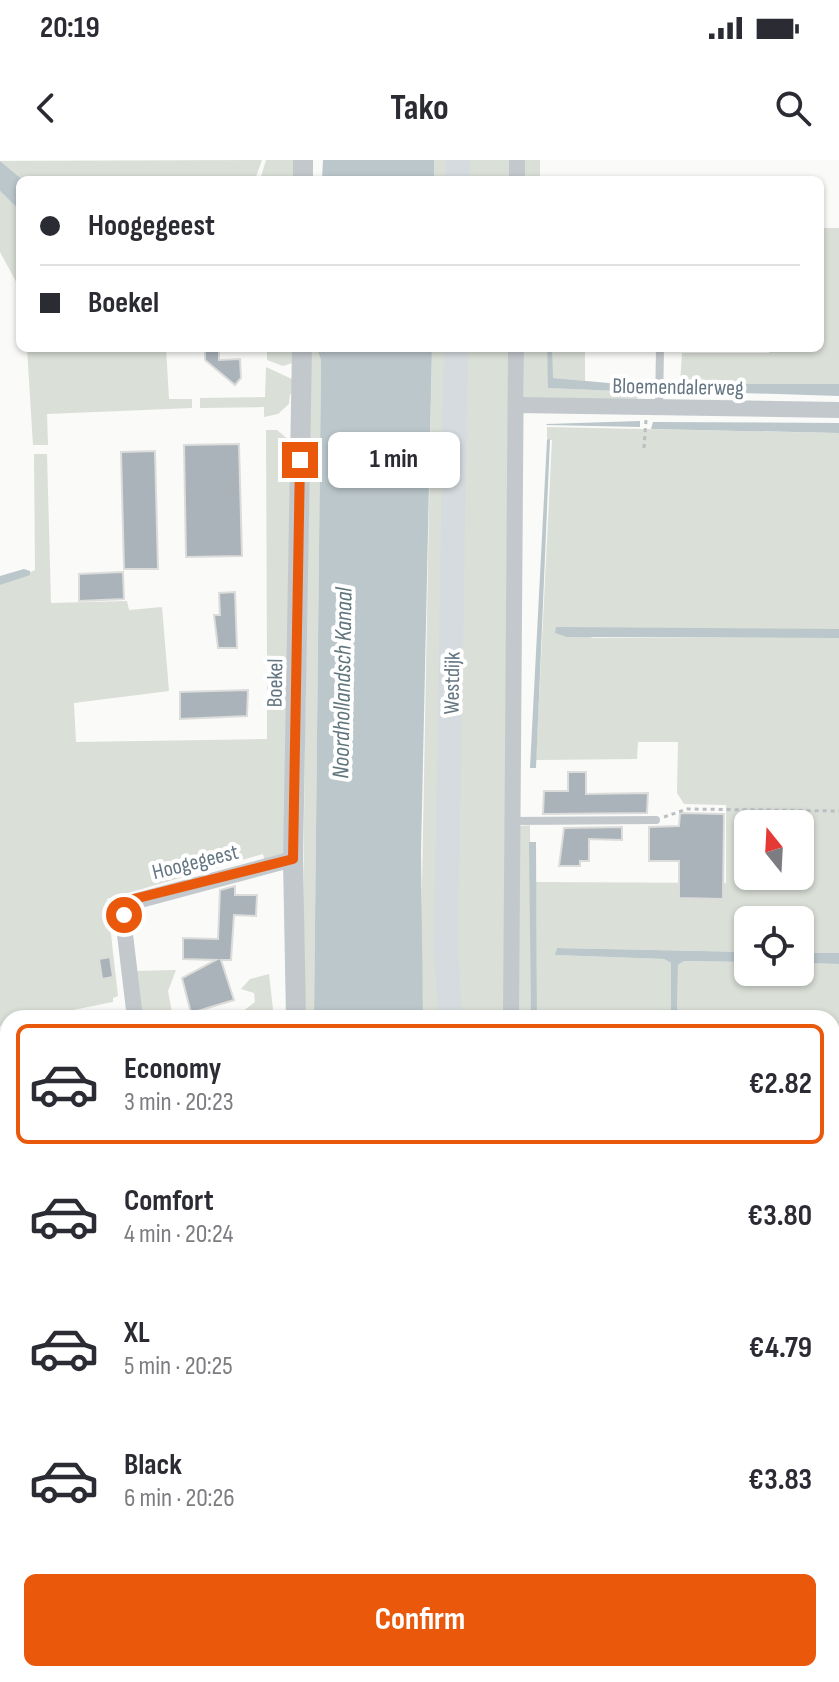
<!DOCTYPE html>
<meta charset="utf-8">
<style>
:root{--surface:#fff;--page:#f2f2f3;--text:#2b2b33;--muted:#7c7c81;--line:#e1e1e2;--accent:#ea580c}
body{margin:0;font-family:"Sofia Sans Condensed",sans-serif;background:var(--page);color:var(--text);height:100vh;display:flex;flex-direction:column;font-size:30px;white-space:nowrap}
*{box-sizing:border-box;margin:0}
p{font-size:26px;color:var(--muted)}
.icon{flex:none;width:44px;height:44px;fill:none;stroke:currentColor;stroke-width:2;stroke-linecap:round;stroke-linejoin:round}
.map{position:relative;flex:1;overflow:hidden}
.panel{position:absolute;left:0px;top:850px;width:840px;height:672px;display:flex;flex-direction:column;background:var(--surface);border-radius:24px 24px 0 0;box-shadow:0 2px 6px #0004}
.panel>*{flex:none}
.top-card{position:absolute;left:16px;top:16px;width:808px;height:176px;border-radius:12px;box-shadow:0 2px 6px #0004;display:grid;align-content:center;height:176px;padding:0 24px;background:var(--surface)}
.needle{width:52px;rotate:342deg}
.buttons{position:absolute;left:734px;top:650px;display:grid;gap:16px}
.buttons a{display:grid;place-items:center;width:80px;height:80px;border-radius:12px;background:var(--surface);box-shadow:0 2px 6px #0004;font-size:40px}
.end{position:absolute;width:36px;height:36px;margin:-18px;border:10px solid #ea580c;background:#fff;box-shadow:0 0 0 4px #fff}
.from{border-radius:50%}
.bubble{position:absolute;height:56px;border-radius:12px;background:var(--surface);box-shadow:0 2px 6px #0004;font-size:26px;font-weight:700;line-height:56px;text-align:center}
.top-card b{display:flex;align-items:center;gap:28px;height:76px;font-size:30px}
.top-card b+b{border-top:2px solid var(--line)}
.top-card i{width:20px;height:20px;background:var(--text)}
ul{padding:14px 0 0;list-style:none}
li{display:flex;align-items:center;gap:24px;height:120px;margin:0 16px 12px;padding:0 8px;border:4px solid transparent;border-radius:12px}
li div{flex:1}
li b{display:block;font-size:30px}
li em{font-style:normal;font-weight:700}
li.active{border-color:var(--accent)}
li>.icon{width:72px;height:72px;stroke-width:1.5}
.primary-button{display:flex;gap:16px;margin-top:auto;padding:16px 24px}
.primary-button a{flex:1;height:92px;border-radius:12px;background:var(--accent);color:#fff;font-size:32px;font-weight:700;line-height:92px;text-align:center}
.status{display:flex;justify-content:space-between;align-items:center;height:56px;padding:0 40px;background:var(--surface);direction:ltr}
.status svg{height:22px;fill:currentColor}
header{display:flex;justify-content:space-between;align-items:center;height:104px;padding:0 24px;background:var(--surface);font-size:36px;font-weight:700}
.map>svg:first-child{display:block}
</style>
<div class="status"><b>20:19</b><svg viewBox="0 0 49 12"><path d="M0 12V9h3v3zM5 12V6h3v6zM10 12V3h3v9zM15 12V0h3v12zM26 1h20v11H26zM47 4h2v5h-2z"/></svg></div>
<header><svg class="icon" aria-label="back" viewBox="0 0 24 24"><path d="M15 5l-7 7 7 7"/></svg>Tako<svg class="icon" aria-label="search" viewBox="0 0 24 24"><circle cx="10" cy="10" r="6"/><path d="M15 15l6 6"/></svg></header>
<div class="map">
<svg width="839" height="1522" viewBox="0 0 839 1522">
<rect width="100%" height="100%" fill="#fafaf8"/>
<g fill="#dadfd7" fill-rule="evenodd">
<polygon points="262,0 255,20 105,20 94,17 90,20 23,20 0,1"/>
<polygon points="266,0 297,0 297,20 260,20"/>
<rect x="434" y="0" width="16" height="20"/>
<rect x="466" y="0" width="45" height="20"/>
<rect x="525" y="0" width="15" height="20"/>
<polygon points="0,31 20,51 20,129 0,92"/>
<polygon points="820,68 839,68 839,224 680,224 682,193 769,193 770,188 820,188"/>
<polygon points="27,188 166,188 169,239 192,239 192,248 47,254 48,285 33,285"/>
<polygon points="267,188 295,188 292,203 283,206 267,200"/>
<polygon points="309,188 320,190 321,200 314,858 302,858"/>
<polygon points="432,188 448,188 442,858 423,858 421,777"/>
<polygon points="464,188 511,188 504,858 456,858"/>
<polygon points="524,188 547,188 549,228 641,232 636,241 524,239"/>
<polygon points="552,188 585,188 585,221 552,218"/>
<polygon points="266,207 294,220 294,234 290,234 289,244 278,254 264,257 264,247 200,248 200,238 265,237"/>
<path d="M547,267L839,273V469H555L594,478H839V793H800V760H748V792L558,788L556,795L664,799L671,803V858H537L536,722L726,723V645L684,644L677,633L678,582H638L637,599L536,600L552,280H547ZM748,664H800V716H748Z"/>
<polygon points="266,270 277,270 289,280 293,349 289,498 280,505 267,505"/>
<polygon points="34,294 47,294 51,443 127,441 129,450 162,447 169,531 74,543 76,582 267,579 267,517 287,525 287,689 283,695 265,702 263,694 107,739 118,836 113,838 113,842 43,856 42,851 8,858 8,864 0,866 0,425 35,410"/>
<polygon points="530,665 531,858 517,858 517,672 520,666"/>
<polygon points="684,801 748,802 748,812 800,812 800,803 839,804 839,1117 832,1117 832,858 677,858 678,805"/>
<polygon points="176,810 168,831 173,858 142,858 134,811"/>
<polygon points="269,814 274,858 234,858 255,842 254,833 241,829 250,819"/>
<polygon points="0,989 8,1023 8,1236 0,1239"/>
<polygon points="832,1124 839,1125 839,1286 832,1286"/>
<polygon points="8,1289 8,1337 0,1339 0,1291"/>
<polygon points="832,1459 839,1459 839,1522 748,1522 748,1514 832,1514"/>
<polygon points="8,1465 8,1514 147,1514 148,1522 80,1522 39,1516 0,1522 0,1467"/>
<polygon points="163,1514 344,1514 345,1522 165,1522"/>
<polygon points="538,1514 584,1514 585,1522 540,1522"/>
<polygon points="616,1514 736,1519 737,1522 618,1522"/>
</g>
<g fill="#bbc7cb">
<polygon points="323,0 434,0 434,20 322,20"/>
<polygon points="0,1 23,20 20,51 0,31"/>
<polygon points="317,188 432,188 421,693 423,858 314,858 321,200"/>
<polygon points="547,188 552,188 553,218 641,226 641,232 548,228"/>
<polygon points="679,224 839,224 839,236 681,231"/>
<polygon points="640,261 640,267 546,265 547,264"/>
<polygon points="653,262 839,263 839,273 651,269"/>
<polygon points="550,279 536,608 530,608 547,280"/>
<polygon points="24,409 30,411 30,415 0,425 0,416"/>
<polygon points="556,467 839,469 839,478 567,477 555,473"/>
<polygon points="529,682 536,682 537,858 531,858"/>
<polygon points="557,788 748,792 748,802 684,801 678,805 677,858 671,858 671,803 664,799 555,795"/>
<polygon points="800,793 839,793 839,804 800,803"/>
<polygon points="369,1514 504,1514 505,1522 370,1522"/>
<polygon points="644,1514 748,1514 748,1522 737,1522 736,1519"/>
</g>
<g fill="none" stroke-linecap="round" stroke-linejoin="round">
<g stroke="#bbc7cb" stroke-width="4">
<polyline points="169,1514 171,1522"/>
<polyline points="313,1514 314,1522"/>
</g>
</g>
<g fill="#aab3b9" stroke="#dcdcda" stroke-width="2">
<polygon points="205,188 219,188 219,200 240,199 241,218 235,225 205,200"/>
<polygon points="239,284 242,396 186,397 184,285"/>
<polygon points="155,291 158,409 124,409 121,292"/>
<polygon points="123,412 124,439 79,441 79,414"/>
<polygon points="235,432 237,488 218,488 214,455 220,455 219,433"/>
<polygon points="248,530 247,556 180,559 180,532"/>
<polygon points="568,612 586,612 586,634 648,633 647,653 543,654 544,631 568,631"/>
<polygon points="680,653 724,654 723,739 679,738 679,701 649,701 649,667 679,666"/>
<polygon points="622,667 622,680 589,679 589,701 580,701 580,706 559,706 564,668"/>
<polygon points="235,726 235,735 257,735 256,756 234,755 231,800 221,800 234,840 191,853 182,818 216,800 183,799 183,778 218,779 220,730"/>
<polygon points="110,797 113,817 102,819 99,799"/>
</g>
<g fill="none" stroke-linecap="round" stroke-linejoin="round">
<g stroke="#bbbfc2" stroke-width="3" stroke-dasharray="4 4" stroke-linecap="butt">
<polyline points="644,288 646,260"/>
<polyline points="664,657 687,649 839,651"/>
</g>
<g stroke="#c3c8cc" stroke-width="8">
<polyline points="659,247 660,188"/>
<polyline points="513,661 656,660"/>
<polyline points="28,1522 33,1522"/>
</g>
<g stroke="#c3c8cc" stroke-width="16">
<polyline points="517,20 517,0"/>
<polyline points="516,245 839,250"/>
<polyline points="135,858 124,766 129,743 293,699"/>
<polyline points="511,858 516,188"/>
<polyline points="158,1514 160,1522"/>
<polyline points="591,1514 592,1522"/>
</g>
<g stroke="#c3c8cc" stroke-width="20">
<polyline points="303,20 303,0"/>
<polyline points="296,858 293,699 302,188"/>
<polyline points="350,1514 351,1522"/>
</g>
<g stroke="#d6dbdf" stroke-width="24">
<polyline points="458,20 458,0"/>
<polyline points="450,858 446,784 456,188"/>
<polyline points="533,1514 534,1522"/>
</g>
</g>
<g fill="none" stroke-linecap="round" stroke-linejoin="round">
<polyline stroke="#ea580c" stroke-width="10" points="124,755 134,739 293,699 300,300"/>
</g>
<g text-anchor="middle" stroke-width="8" stroke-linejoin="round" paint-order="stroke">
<g font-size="22" fill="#657683" stroke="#fff">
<text transform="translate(678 226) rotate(1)" y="8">Bloemendalerweg</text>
<text transform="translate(274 523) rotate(-89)" y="8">Boekel</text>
<text transform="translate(451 523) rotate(-89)" y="8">Westdijk</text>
<text transform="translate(195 701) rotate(-14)" y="8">Hoogegeest</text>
</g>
<g font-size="24" font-style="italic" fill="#60757c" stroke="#fff">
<text transform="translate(342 523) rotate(-89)" y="8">Noordhollandsch Kanaal</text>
</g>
</g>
</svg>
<div class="buttons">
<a><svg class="needle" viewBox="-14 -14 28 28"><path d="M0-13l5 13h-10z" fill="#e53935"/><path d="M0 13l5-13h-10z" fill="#7c7c81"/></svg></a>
<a><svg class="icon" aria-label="locate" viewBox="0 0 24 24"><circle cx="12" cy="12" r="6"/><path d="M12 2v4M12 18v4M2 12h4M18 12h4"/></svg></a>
</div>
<i class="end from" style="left:124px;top:755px"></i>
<i class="end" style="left:300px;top:300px"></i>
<div class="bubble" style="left:328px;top:272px;width:132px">1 min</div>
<div class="top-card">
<b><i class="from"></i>Hoogegeest</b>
<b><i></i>Boekel</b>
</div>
<section class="panel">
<ul>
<li class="active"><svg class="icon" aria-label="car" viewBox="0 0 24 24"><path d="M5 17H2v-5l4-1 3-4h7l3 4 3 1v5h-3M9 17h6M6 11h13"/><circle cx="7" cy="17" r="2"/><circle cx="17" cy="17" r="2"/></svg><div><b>Economy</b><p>3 min · 20:23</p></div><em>€2.82</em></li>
<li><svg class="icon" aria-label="car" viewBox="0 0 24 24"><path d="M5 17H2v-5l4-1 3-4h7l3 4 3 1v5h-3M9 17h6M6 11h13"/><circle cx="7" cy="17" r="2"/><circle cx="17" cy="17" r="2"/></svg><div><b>Comfort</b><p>4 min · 20:24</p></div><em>€3.80</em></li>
<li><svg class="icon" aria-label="car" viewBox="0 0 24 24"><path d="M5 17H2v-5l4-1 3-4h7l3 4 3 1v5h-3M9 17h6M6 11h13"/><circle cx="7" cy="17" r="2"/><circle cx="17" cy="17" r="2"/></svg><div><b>XL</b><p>5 min · 20:25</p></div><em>€4.79</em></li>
<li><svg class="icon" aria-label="car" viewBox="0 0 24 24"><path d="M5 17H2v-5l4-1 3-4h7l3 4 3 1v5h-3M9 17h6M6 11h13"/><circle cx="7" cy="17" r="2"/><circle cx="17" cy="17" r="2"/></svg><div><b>Black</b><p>6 min · 20:26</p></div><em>€3.83</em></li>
</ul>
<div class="primary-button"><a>Confirm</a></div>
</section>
</div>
